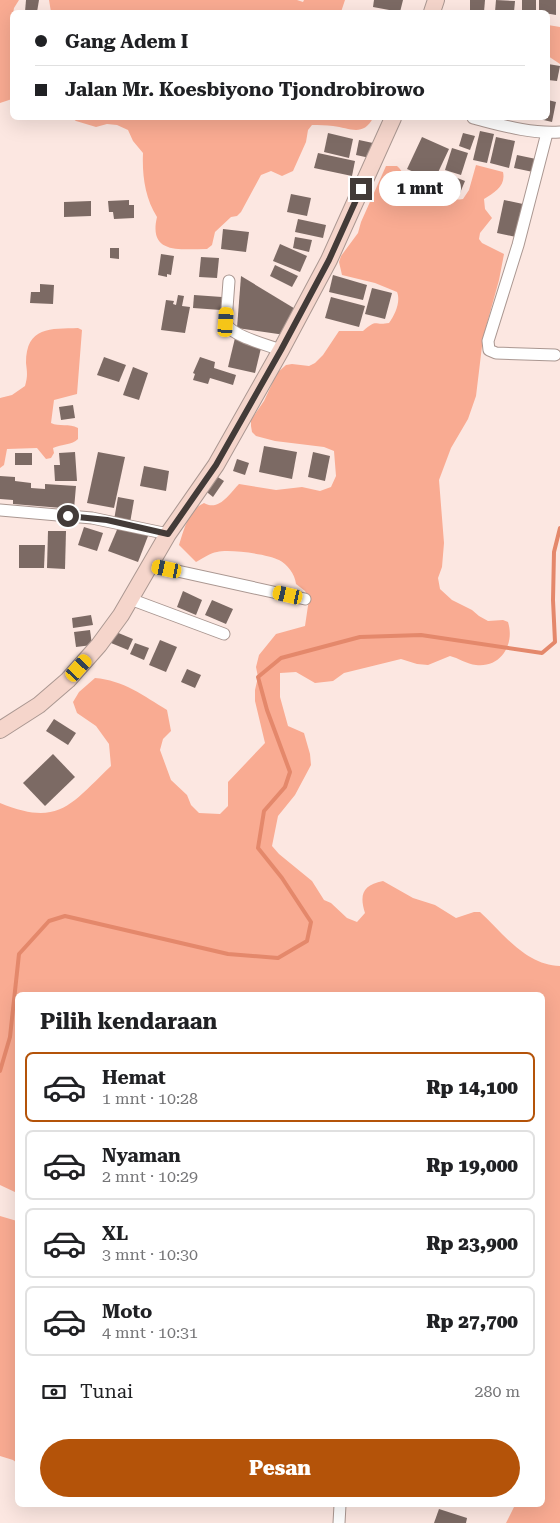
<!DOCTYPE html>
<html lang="id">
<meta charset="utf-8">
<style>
:root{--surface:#fff;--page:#f2f2f2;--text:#202124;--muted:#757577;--line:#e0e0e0;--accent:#b45309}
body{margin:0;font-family:"Roboto Serif",serif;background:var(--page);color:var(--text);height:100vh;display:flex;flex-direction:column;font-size:19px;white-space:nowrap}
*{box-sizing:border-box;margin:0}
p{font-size:16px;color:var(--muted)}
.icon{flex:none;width:28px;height:28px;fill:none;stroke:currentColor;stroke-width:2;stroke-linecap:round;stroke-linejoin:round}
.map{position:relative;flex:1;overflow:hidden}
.sheet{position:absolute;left:15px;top:992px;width:530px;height:515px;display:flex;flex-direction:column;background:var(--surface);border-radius:8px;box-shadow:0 5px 20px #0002}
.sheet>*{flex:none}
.hud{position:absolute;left:10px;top:10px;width:540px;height:110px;border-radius:8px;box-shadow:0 5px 20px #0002;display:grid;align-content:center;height:110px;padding:0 25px;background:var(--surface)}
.end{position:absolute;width:22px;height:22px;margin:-11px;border:6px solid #433b38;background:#fff;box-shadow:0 0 0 2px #fff}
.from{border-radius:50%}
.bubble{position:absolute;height:35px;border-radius:18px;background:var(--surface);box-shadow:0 5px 20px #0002;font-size:16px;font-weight:800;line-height:35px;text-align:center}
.car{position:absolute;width:15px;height:30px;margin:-15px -8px;border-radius:6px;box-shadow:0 0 4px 1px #0007;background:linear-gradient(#f5c518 24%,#345 0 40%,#f5c518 0 76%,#345 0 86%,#f5c518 0)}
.hud b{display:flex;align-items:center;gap:18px;height:48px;font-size:19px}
.hud b+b{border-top:1px solid var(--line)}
.hud i{width:12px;height:12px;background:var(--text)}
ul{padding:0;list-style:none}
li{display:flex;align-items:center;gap:15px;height:70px;margin:0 10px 8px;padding:0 15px;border:2px solid var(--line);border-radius:8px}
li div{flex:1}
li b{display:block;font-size:19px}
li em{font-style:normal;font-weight:800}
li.active{border-color:var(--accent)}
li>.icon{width:45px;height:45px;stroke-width:1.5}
h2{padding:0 25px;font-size:22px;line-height:60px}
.pay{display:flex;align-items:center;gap:12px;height:55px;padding:0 25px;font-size:19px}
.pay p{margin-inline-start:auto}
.action{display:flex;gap:10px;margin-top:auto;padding:10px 25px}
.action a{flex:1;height:58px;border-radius:30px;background:var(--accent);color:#fff;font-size:20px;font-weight:800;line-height:58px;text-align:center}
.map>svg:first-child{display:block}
</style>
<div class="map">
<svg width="560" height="1523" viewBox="0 0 560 1523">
<rect width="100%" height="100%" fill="#fce7e1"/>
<g fill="#f9ab92">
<polygon points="0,0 19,0 14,8 12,19 12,99 0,103"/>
<polygon points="49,0 297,0 303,2 304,0 345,0 341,12 51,12"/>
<polygon points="548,25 560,27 560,64 548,56"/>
<path d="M72,118H373C363,137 350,128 333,126C326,125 319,125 312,125L308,130L306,142L293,171L282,176L271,171L261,175L241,212L237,216L231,217L215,232L212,245L207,249C181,249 148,255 157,217C145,198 142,175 143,153L133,141L128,130L117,125L107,124L96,127L76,121Z"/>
<path d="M476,165L503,172C506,186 495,192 484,199L485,209L492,218L480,233L479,239L482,243L504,254L499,280L483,338L476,396L468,419L451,448L439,480L444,543L442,567L438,578L440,589L452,600L472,610L479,616L488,621L503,620L508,622C515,644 501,668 476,665C467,664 458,658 450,656L428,665L417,664L401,659L344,673L333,681L315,683L296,672L280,673V697L288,726L304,733L310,754L311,765L295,795L278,816L272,846L279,854L312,881L324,900L331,903L347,918L357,922L365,913C359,894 363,885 383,881L413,898L435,905L456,918L474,912H480C503,933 525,965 560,966V1523H506L515,1505H542V995H18L17,1193L0,1185V803C59,827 70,805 111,766L109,744L96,726L77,713L73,702L79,692L95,678C123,680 144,696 167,710L171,731L163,739L160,750L171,780L187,795L191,805L199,813L220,814L228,806V782L265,743L255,701V690L258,677L256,667L259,655L276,634L305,626L309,599L305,591L296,584C295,574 287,564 279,560C268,554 229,549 217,552C210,553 202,559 196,562L179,545C184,530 188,510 204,503C219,512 230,493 239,484L276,490L302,487L320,491L331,487L336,476L334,451L324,447L275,441L256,436L252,432L251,426V420L264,401L277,373L286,365L292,364L309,366L315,363L323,355L339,331H363C378,318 373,326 389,323C395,315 401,301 397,292L375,283L342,275L339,262L341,256L358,233L361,222L386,166H397C403,171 406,180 413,185C425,193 448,202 463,199L469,190Z"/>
<path d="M78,328L82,330L77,394L54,400L51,423C59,427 69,423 78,428V439C72,445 62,444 53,448L54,453L51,458L46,459L37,448L7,449L4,465L0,468V398L12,395L25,386C28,376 27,372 26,363C26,326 51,329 78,328Z"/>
<polygon points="0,1216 17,1221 17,1463 13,1460 0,1456"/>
</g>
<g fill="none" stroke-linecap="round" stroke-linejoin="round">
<polyline stroke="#e4886b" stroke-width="4" points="0,1071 10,1037 19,954 49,921 65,916 228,954 278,958 307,941 311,922 282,878 258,848 264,811 285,787 290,772 267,710 258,677 281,658 360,637 421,635 542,653 555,642 553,600 554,552 560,528"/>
</g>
<g fill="#7c6a64">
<polygon points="26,0 39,0 37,12 25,12"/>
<polygon points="374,0 403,0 400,12 373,7"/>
<polygon points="470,0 485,0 484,12 470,12"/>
<polygon points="496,0 515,1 514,12 495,12"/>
<rect x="522" y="0" width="14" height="12"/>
<polygon points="539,0 556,0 556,15 539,12"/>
<polygon points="548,64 560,66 557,81 548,80"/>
<polygon points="548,100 556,102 552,122 535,118 548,118"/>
<polygon points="480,131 494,134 487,163 473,160"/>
<polygon points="328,133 353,139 349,158 324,152"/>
<polygon points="463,133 475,136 470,150 459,146"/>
<polygon points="422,137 449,149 434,181 407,169"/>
<polygon points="496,137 515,141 509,168 490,163"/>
<polygon points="359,140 373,143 370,158 356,155"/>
<polygon points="452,148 468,153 461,175 445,170"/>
<polygon points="318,153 355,161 352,176 314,168"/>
<polygon points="517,155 536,159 533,172 514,168"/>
<polygon points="442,172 465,181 460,193 437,184"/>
<polygon points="291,194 311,198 307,216 287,212"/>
<polygon points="129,200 129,205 134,205 134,218 114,219 113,212 109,212 108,201"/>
<polygon points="504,200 523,204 516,237 497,233"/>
<polygon points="91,201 91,216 64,217 64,202"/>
<polygon points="298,219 326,225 323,238 295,232"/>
<polygon points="223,229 249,232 246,252 221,249"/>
<polygon points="295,237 312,240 309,252 293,248"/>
<polygon points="280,244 307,256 300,272 273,261"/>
<polygon points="110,248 119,248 119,259 110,258"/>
<polygon points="161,254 174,256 171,275 167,274 167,277 158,275"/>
<polygon points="201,257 219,258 217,278 199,277"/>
<polygon points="275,265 298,276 292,287 270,276"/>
<polygon points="333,275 367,285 363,300 329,292"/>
<polygon points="241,276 297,310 285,335 237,328"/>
<polygon points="40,284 54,285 53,304 30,303 31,292 40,292"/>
<polygon points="372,288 392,293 385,319 365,314"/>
<polygon points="178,295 184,296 182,306 190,307 185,333 161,330 166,300 174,301 173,304 176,305"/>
<polygon points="194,295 222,297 221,310 193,308"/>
<polygon points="331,297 365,306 359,327 325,318"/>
<polygon points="235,338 262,344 255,373 228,367"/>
<polygon points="104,357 126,365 119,382 97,375"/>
<polygon points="200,357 215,362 214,368 236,375 233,385 210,378 208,384 193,380 195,374 193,373"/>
<polygon points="133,367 148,373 139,400 123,395"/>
<polygon points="73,405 75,418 61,420 59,407"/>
<polygon points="264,446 297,452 292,479 259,472"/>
<polygon points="75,452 77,481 55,481 54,465 60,465 59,453"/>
<polygon points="98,452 125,457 114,508 87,503"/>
<polygon points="313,452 330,456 325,481 308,477"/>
<rect x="15" y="453" width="17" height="12"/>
<polygon points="237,459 249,463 245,475 233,471"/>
<polygon points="144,466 169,471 166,491 140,486"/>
<polygon points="213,474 224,481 213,497 203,489"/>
<polygon points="0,476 15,477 15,481 31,483 31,488 45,489 45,484 76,486 74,509 13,504 13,500 0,499"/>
<polygon points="118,497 134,500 130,523 114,520"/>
<polygon points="119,525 148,536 138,562 108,551"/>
<polygon points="84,527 103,533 97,551 78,545"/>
<polygon points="48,531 66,531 65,569 47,568"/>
<polygon points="19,545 45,545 44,568 19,568"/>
<polygon points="183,591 202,600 196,615 177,607"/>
<polygon points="212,600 233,609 226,624 205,615"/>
<polygon points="91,615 93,625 73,628 72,618"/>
<polygon points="90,630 92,645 76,647 74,632"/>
<polygon points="116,632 133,639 128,650 111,643"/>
<polygon points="160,640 177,647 166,672 149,665"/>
<polygon points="135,643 149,648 144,660 130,654"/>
<polygon points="187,669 201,675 195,688 181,682"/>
<polygon points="54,719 76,733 68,745 46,731"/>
<polygon points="53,754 75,777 45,806 23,783"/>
<polygon points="439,1509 467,1518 466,1523 434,1523"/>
</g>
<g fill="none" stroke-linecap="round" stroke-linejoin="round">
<g stroke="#aa9791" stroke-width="13">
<g id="minor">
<path d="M473,118C501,125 530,134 560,132"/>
<polyline points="547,133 518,245 488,341 489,350 496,353 555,355"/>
<path d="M229,281L226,322C229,336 268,345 281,350"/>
<polyline points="0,510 92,518 168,534"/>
<polyline points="150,565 305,599"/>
<polyline points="130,599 224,634"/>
<polyline points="339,1523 340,1505"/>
</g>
</g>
<g stroke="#aa9791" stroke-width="18">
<g id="secondary">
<polyline points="432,12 436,0"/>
<polyline points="0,730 39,705 68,680 99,645 121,615 168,534 216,465 281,350 329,260 393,118"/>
</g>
</g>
<use href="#minor" stroke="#fff" stroke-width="11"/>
<use href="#secondary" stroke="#f5d5cb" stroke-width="16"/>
</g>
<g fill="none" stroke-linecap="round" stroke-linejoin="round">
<polyline stroke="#433b38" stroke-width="6" points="68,516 107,520 168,534 216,465 281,350 329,260 361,189"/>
</g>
</svg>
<i class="end from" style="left:68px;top:516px"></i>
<i class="end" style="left:361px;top:189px"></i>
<div class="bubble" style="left:379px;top:171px;width:82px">1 mnt</div>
<i class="car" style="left:226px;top:322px;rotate:4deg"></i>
<i class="car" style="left:167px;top:569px;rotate:282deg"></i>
<i class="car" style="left:288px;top:595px;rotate:283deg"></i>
<i class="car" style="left:79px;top:668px;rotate:42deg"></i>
<div class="hud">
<b><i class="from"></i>Gang Adem I</b>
<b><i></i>Jalan Mr. Koesbiyono Tjondrobirowo</b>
</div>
<section class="sheet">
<h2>Pilih kendaraan</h2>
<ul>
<li class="active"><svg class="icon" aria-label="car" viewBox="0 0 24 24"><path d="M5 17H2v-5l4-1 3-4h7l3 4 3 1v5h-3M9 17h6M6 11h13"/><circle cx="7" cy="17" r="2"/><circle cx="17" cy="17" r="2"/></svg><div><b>Hemat</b><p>1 mnt · 10:28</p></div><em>Rp 14,100</em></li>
<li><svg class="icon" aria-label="car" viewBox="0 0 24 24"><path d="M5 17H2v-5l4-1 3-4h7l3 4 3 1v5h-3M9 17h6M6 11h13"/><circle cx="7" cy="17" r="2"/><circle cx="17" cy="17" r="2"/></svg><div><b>Nyaman</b><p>2 mnt · 10:29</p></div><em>Rp 19,000</em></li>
<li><svg class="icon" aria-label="car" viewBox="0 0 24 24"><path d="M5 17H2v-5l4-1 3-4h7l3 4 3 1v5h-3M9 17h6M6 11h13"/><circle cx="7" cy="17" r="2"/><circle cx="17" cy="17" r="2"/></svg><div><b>XL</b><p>3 mnt · 10:30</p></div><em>Rp 23,900</em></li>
<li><svg class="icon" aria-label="car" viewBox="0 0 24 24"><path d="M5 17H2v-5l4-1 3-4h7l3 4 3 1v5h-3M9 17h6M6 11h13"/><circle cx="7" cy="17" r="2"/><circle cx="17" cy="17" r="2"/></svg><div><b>Moto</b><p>4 mnt · 10:31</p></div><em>Rp 27,700</em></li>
</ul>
<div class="pay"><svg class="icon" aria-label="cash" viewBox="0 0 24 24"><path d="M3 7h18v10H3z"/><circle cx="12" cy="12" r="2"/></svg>Tunai<p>280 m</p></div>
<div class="action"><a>Pesan</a></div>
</section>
</div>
